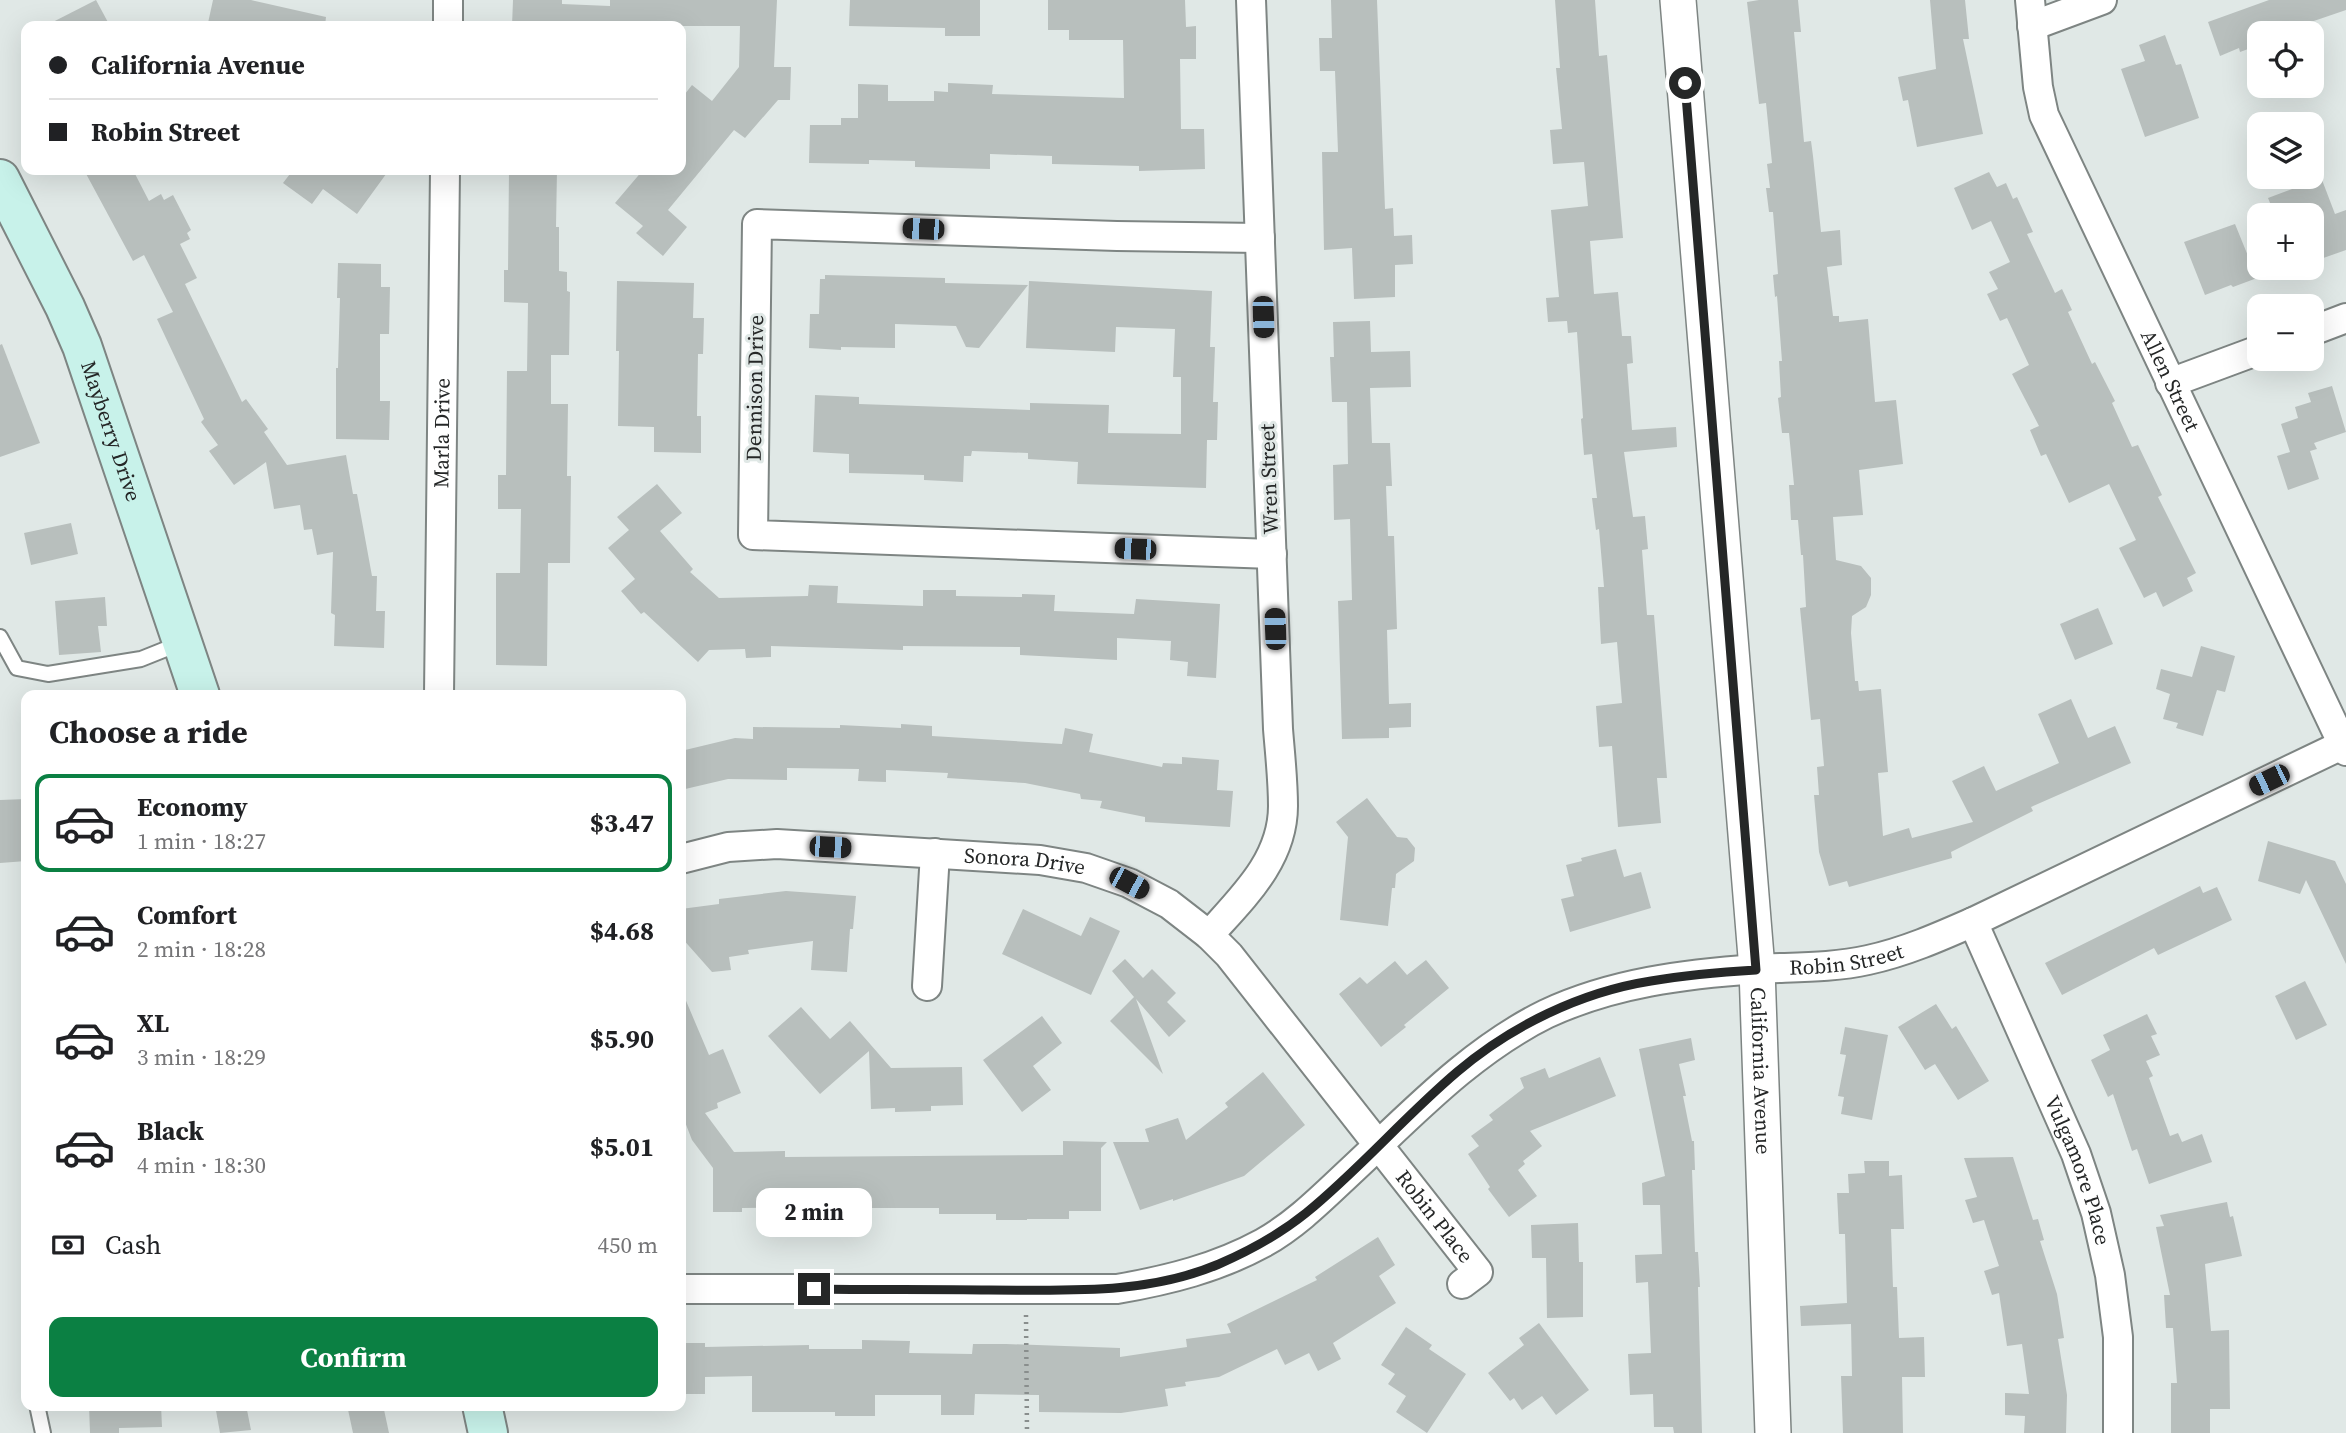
<!DOCTYPE html>
<meta charset="utf-8">
<style>
:root{--surface:#fff;--page:#f2f2f2;--text:#202124;--muted:#757577;--line:#e0e0e0;--accent:#0b8043}
body{margin:0;font-family:"Source Serif 4",serif;background:var(--page);color:var(--text);height:100vh;display:flex;flex-direction:column;font-size:26px;white-space:nowrap}
*{box-sizing:border-box;margin:0}
p{font-size:23px;color:var(--muted)}
.icon{flex:none;width:38px;height:38px;fill:none;stroke:currentColor;stroke-width:2;stroke-linecap:round;stroke-linejoin:round}
.map{position:relative;flex:1;overflow:hidden}
.drawer{position:absolute;left:21px;top:690px;width:665px;height:721px;display:flex;flex-direction:column;background:var(--surface);border-radius:14px;box-shadow:0 7px 28px #0002}
.drawer>*{flex:none}
.banner{position:absolute;left:21px;top:21px;width:665px;height:154px;border-radius:14px;box-shadow:0 7px 28px #0002;display:grid;align-content:center;height:154px;padding:0 28px;background:var(--surface)}
.tools{position:absolute;left:2247px;top:21px;display:grid;gap:14px}
.tools a{display:grid;place-items:center;width:77px;height:77px;border-radius:14px;background:var(--surface);box-shadow:0 7px 28px #0002;font-size:35px}
.end{position:absolute;width:32px;height:32px;margin:-16px;border:9px solid #252727;background:#fff;box-shadow:0 0 0 4px #fff}
.from{border-radius:50%}
.bubble{position:absolute;height:49px;border-radius:14px;background:var(--surface);box-shadow:0 7px 28px #0002;font-size:23px;font-weight:700;line-height:49px;text-align:center}
.car{position:absolute;width:21px;height:42px;margin:-21px -10px;border-radius:9px;box-shadow:0 0 5px 2px #0007;background:linear-gradient(#222 24%,#8ab4d8 0 40%,#222 0 76%,#8ab4d8 0 86%,#222 0)}
.banner b{display:flex;align-items:center;gap:24px;height:66px;font-size:26px}
.banner b+b{border-top:2px solid var(--line)}
.banner i{width:18px;height:18px;background:var(--text)}
ul{padding:0;list-style:none}
li{display:flex;align-items:center;gap:21px;height:98px;margin:0 14px 10px;padding:0 14px;border:4px solid transparent;border-radius:14px}
li div{flex:1}
li b{display:block;font-size:26px}
li em{font-style:normal;font-weight:700}
li.on{border-color:var(--accent)}
li>.icon{width:63px;height:63px;stroke-width:1.5}
h2{padding:0 28px;font-size:32px;line-height:84px}
.pay{display:flex;align-items:center;gap:18px;height:77px;padding:0 28px;font-size:26px}
.pay p{margin-inline-start:auto}
.button{display:flex;gap:14px;margin-top:auto;padding:14px 28px}
.button a{flex:1;height:80px;border-radius:14px;background:var(--accent);color:#fff;font-size:28px;font-weight:700;line-height:80px;text-align:center}
.map>svg:first-child{display:block}
</style>
<div class="map">
<svg width="2346" height="1433" viewBox="0 0 2346 1433">
<rect width="100%" height="100%" fill="#e0e8e6"/>
<g fill="#b8bfbd">
<polygon points="96,0 110,26 45,26"/>
<polygon points="213,0 251,0 326,17 325,26 224,26 208,23"/>
<polygon points="513,0 562,0 562,4 610,6 610,0 777,0 774,67 791,67 790,100 778,100 745,138 734,130 668,210 687,227 663,256 636,233 643,226 615,203 643,170 681,170 681,99 692,85 712,101 739,67 740,26 512,26"/>
<polygon points="850,0 980,0 980,36 945,36 945,28 849,26"/>
<polygon points="1048,0 1185,0 1186,27 1196,26 1196,59 1180,59 1181,129 1204,129 1205,169 1139,171 1139,166 1052,164 1052,156 990,154 990,169 915,167 915,161 869,160 869,164 809,163 810,125 841,125 841,118 858,118 858,84 888,85 888,101 934,101 934,91 948,92 948,83 993,85 992,94 1124,98 1123,40 1069,40 1069,30 1048,30"/>
<polygon points="1331,0 1377,0 1385,209 1393,208 1394,236 1412,235 1413,264 1395,265 1395,297 1354,299 1352,248 1324,250 1322,152 1338,152 1335,71 1320,71 1319,38 1332,38"/>
<polygon points="1555,0 1595,0 1599,56 1607,55 1623,238 1590,241 1594,294 1618,292 1622,336 1631,336 1633,363 1627,364 1632,430 1676,427 1677,447 1624,452 1633,517 1645,516 1648,549 1642,550 1647,615 1654,615 1667,778 1657,778 1661,823 1618,827 1612,746 1599,747 1596,706 1622,703 1617,642 1601,644 1598,587 1604,587 1599,529 1596,530 1592,498 1597,498 1592,454 1584,455 1581,419 1583,418 1577,332 1568,333 1567,321 1548,322 1546,298 1559,297 1551,210 1588,206 1584,162 1553,164 1550,130 1562,129 1556,68 1560,68"/>
<polygon points="1759,0 1798,0 1801,32 1794,32 1804,142 1811,141 1813,156 1821,232 1840,230 1842,265 1827,267 1833,316 1839,316 1839,322 1868,319 1875,402 1896,400 1903,464 1859,470 1863,515 1833,517 1836,560 1861,566 1871,578 1871,595 1866,607 1852,616 1851,633 1855,681 1858,681 1859,691 1881,689 1888,772 1878,773 1883,836 1909,828 1912,838 1973,822 1952,781 1984,766 1996,791 2059,763 2038,714 2071,699 2088,738 2115,726 2131,763 2031,807 2033,811 1951,852 1952,858 1849,887 1847,881 1829,886 1819,852 1814,795 1819,795 1817,767 1824,766 1820,719 1811,720 1800,608 1806,607 1803,555 1801,555 1798,520 1791,520 1789,485 1794,485 1789,433 1782,433 1778,398 1781,397 1779,361 1782,361 1777,296 1775,297 1773,275 1778,274 1773,212 1769,212 1766,188 1770,188 1767,164 1772,163 1766,103 1759,104 1747,2"/>
<polygon points="1930,0 1965,0 1969,39 1963,39 1983,134 1917,147 1908,100 1903,101 1898,77 1936,69"/>
<polygon points="2269,0 2346,0 2346,10 2279,33 2259,33 2259,45 2240,52 2239,48 2220,56 2208,22"/>
<polygon points="2165,35 2176,65 2181,64 2199,118 2145,137 2121,69 2145,61 2139,45"/>
<polygon points="2314,159 2335,214 2346,210 2346,250 2312,262 2312,215 2275,215 2268,198 2311,182 2312,184 2312,160"/>
<polygon points="84,170 133,170 149,201 161,194 164,200 173,195 191,230 187,233 190,239 180,244 197,278 185,284 242,402 246,399 268,429 264,432 287,465 346,455 353,494 357,494 372,576 377,576 376,611 385,611 384,648 334,646 335,615 331,613 333,552 317,555 312,529 304,530 300,505 274,509 266,462 234,485 209,451 218,445 201,422 204,419 157,319 173,312 144,255 133,261"/>
<polygon points="293,170 389,170 357,214 323,189 312,204 283,183"/>
<polygon points="509,170 557,170 556,227 559,227 559,271 567,272 567,291 570,292 569,355 551,355 551,404 568,404 567,476 571,476 570,563 548,563 547,666 496,665 496,573 520,573 521,509 498,509 498,475 506,475 507,371 527,371 528,303 504,302 504,270 508,270"/>
<polygon points="1989,172 1997,187 2006,183 2013,199 2017,197 2033,232 2027,234 2055,293 2062,289 2072,310 2068,312 2092,364 2095,362 2115,401 2112,403 2132,447 2138,445 2162,495 2158,497 2196,573 2187,578 2193,591 2163,607 2156,592 2144,598 2119,548 2136,540 2109,484 2069,503 2046,454 2041,456 2030,430 2039,426 2012,374 2029,365 2007,318 2000,321 1987,294 1998,289 1989,272 2010,262 1991,221 1972,230 1954,188"/>
<polygon points="2235,224 2257,278 2233,287 2231,285 2205,295 2184,242"/>
<polygon points="338,263 381,264 381,287 390,287 389,334 380,334 380,401 390,401 389,440 336,439 336,368 338,368 340,298 337,298"/>
<polygon points="825,275 945,278 945,283 1028,285 979,348 966,347 956,326 895,324 895,348 841,347 841,350 809,348 810,314 819,314 820,279 825,279"/>
<polygon points="617,281 694,283 693,318 704,318 703,354 698,354 697,416 701,416 701,453 654,452 654,427 618,426 619,351 616,351"/>
<polygon points="1029,281 1212,291 1210,347 1215,347 1213,402 1218,402 1217,440 1207,440 1206,488 1077,484 1078,462 1028,459 1028,453 972,451 971,456 964,456 963,482 924,480 924,475 849,473 849,454 813,452 815,395 859,397 859,404 1030,410 1030,403 1109,405 1108,433 1181,434 1181,377 1173,377 1175,329 1116,327 1115,352 1026,348"/>
<polygon points="1370,321 1371,352 1410,351 1411,387 1370,388 1372,443 1390,443 1392,486 1386,486 1388,536 1394,536 1397,629 1387,630 1389,704 1411,703 1411,727 1389,728 1389,738 1342,739 1338,601 1352,600 1350,519 1334,520 1333,465 1348,464 1347,402 1332,402 1330,357 1334,357 1333,322"/>
<polygon points="2,344 40,443 0,457 0,345"/>
<polygon points="2332,386 2346,432 2314,443 2317,449 2310,451 2319,479 2288,490 2277,456 2290,452 2281,424 2298,418 2295,407 2311,402 2308,393"/>
<polygon points="657,484 682,513 660,531 693,569 690,572 719,598 808,596 809,585 838,586 837,603 923,606 923,590 956,590 956,596 1022,597 1022,594 1055,595 1054,611 1134,614 1136,599 1220,604 1216,678 1187,676 1188,662 1170,660 1171,641 1117,638 1117,660 1020,655 1020,647 903,646 903,650 771,646 771,657 746,658 745,649 709,650 698,662 644,612 641,614 621,591 635,579 608,548 629,530 617,517"/>
<polygon points="71,523 78,554 31,565 24,533"/>
<polygon points="105,597 107,626 98,626 101,652 59,655 55,601"/>
<polygon points="2098,608 2113,644 2075,660 2060,624"/>
<polygon points="2201,646 2235,656 2225,692 2217,690 2203,736 2176,728 2178,723 2163,719 2170,694 2156,689 2161,669 2192,677"/>
<polygon points="901,724 932,726 932,736 1062,744 1065,728 1093,734 1089,752 1162,767 1163,763 1182,764 1182,757 1219,760 1217,790 1233,791 1230,827 1145,822 1145,817 1100,808 1102,801 1081,799 1080,794 1025,783 947,778 948,773 886,770 886,782 858,781 859,769 787,768 787,780 728,779 681,790 681,751 735,738 753,739 753,727 840,728 840,725 901,728"/>
<polygon points="1367,798 1397,837 1407,838 1415,848 1414,861 1396,874 1395,888 1392,888 1388,926 1340,920 1348,837 1336,822"/>
<polygon points="26,799 26,861 0,863 0,800"/>
<polygon points="2268,841 2335,861 2346,884 2346,964 2306,880 2300,894 2258,881"/>
<polygon points="1616,849 1624,877 1641,872 1651,908 1570,932 1561,899 1574,896 1566,865 1582,861 1581,858"/>
<polygon points="2200,886 2203,893 2217,887 2232,920 2158,955 2154,948 2062,995 2045,963"/>
<polygon points="786,891 856,896 853,929 850,929 847,972 811,970 813,941 748,950 749,954 729,957 731,970 712,972 681,937 681,909 719,904 719,899"/>
<polygon points="1023,909 1081,936 1090,917 1120,931 1091,995 1002,954"/>
<polygon points="1125,959 1143,978 1152,969 1176,993 1167,1002 1186,1021 1169,1037 1136,999 1163,1074 1110,1021 1134,997 1112,971"/>
<polygon points="1426,960 1449,988 1404,1025 1406,1027 1381,1047 1339,994 1360,977 1367,984 1395,961 1407,975"/>
<polygon points="2305,981 2327,1025 2296,1040 2275,996"/>
<polygon points="681,989 709,1055 723,1049 741,1093 717,1103 718,1108 705,1113 734,1152 785,1151 785,1157 1063,1155 1063,1141 1107,1142 1101,1148 1101,1211 1069,1211 1069,1219 1027,1219 1027,1220 996,1220 996,1214 939,1214 939,1208 868,1208 868,1217 842,1217 842,1207 742,1208 742,1212 713,1212 713,1168 692,1140 685,1122 681,1123"/>
<polygon points="1936,1004 1952,1029 1956,1026 1989,1081 1958,1100 1935,1064 1925,1070 1898,1027"/>
<polygon points="801,1007 830,1039 850,1021 891,1068 962,1067 963,1105 931,1106 931,1111 895,1112 895,1108 871,1109 869,1051 820,1094 768,1036"/>
<polygon points="2147,1014 2157,1034 2151,1036 2160,1055 2146,1061 2153,1076 2149,1078 2170,1136 2178,1133 2182,1142 2202,1134 2212,1162 2149,1184 2137,1149 2132,1151 2113,1094 2108,1097 2091,1060 2110,1050 2103,1035"/>
<polygon points="1042,1016 1062,1043 1033,1066 1051,1090 1022,1112 983,1060"/>
<polygon points="1845,1027 1888,1035 1872,1120 1841,1114 1844,1097 1838,1096 1846,1055 1840,1054"/>
<polygon points="1691,1038 1695,1060 1679,1064 1686,1096 1683,1096 1692,1141 1694,1141 1695,1170 1692,1170 1695,1252 1698,1252 1700,1287 1698,1287 1702,1433 1674,1433 1673,1427 1654,1427 1653,1394 1630,1395 1628,1354 1651,1353 1648,1282 1636,1283 1635,1255 1662,1254 1660,1205 1643,1205 1642,1183 1665,1176 1639,1049"/>
<polygon points="1600,1057 1616,1096 1530,1131 1542,1146 1523,1161 1525,1164 1518,1170 1537,1196 1509,1217 1488,1189 1490,1187 1468,1154 1479,1146 1471,1136 1493,1120 1489,1115 1524,1088 1520,1078 1545,1068 1549,1078"/>
<polygon points="1263,1072 1305,1125 1244,1176 1173,1201 1173,1199 1140,1210 1113,1142 1149,1142 1145,1129 1178,1118 1186,1140 1228,1107 1225,1103"/>
<polygon points="2013,1157 2033,1220 2038,1219 2044,1240 2040,1241 2057,1294 2064,1338 2058,1339 2067,1395 2066,1433 2024,1433 2025,1416 2005,1415 2005,1393 2029,1394 2022,1344 2007,1346 1999,1293 1992,1295 1984,1271 1999,1266 1984,1220 1973,1223 1965,1200 1977,1197 1964,1158"/>
<polygon points="1864,1161 1889,1161 1889,1176 1902,1175 1904,1229 1891,1229 1893,1287 1897,1287 1899,1338 1924,1337 1925,1377 1902,1377 1903,1433 1843,1433 1841,1376 1852,1376 1851,1324 1801,1326 1800,1306 1847,1303 1845,1234 1839,1234 1837,1193 1849,1193 1848,1174 1865,1173"/>
<polygon points="2227,1202 2230,1217 2233,1216 2242,1256 2205,1264 2211,1331 2229,1330 2230,1409 2210,1409 2210,1433 2171,1433 2171,1383 2177,1383 2173,1328 2166,1328 2164,1295 2170,1295 2156,1227 2164,1226 2160,1215"/>
<polygon points="1578,1223 1579,1262 1583,1262 1583,1317 1547,1318 1546,1258 1532,1258 1531,1225"/>
<polygon points="1378,1237 1395,1265 1379,1276 1396,1303 1333,1343 1341,1359 1318,1371 1309,1353 1285,1365 1277,1349 1219,1377 1185,1382 1186,1386 1165,1389 1168,1406 1121,1413 1039,1412 1039,1395 975,1394 974,1415 941,1415 941,1395 875,1395 875,1416 835,1416 835,1412 752,1412 752,1376 705,1377 705,1394 681,1394 681,1343 705,1343 705,1347 809,1345 809,1349 862,1349 862,1340 910,1341 909,1353 972,1354 973,1344 1006,1344 1120,1348 1120,1357 1187,1347 1186,1339 1231,1333 1227,1324 1317,1280 1315,1277"/>
<polygon points="1539,1323 1589,1390 1556,1415 1542,1396 1522,1410 1514,1398 1510,1401 1488,1373 1524,1345 1519,1338"/>
<polygon points="1406,1327 1432,1345 1429,1349 1466,1374 1427,1433 1396,1412 1406,1396 1388,1384 1395,1374 1381,1365"/>
<polygon points="89,1405 161,1405 162,1427 119,1428 119,1433 90,1433"/>
<polygon points="215,1405 246,1405 251,1430 220,1433"/>
<polygon points="347,1405 383,1405 389,1433 353,1433"/>
</g>
<g fill="none" stroke-linecap="round" stroke-linejoin="round">
<g stroke="#7e8583" stroke-width="18">
<g id="service">
<polyline points="0,637 17,668 48,674 141,659 181,643"/>
<polyline points="37,1405 43,1433"/>
</g>
</g>
<g stroke="#7e8583" stroke-width="32">
<g id="minor">
<path id="s1" d="M2030,0L2038,87L2044,115L2346,751"/>
<polyline points="448,26 448,0"/>
<polyline points="2032,26 2102,0"/>
<polyline points="1260,238 1117,236 757,224 753,535 1272,554"/>
<polyline points="2312,331 2346,318"/>
<polyline points="2170,383 2259,350"/>
<path id="s2" d="M439,695L445,170"/>
<path id="s3" d="M681,859L728,847L777,844L1040,860L1086,868L1129,883L1169,904L1209,935L1229,955L1478,1272L1462,1284"/>
<path id="s4" d="M1973,922L2076,1154L2096,1213L2110,1275L2118,1337V1433"/>
<path d="M1209,935C1243,897 1283,860 1283,806C1283,780 1280,754 1278,729L1251,0"/>
<polyline points="927,986 935,853"/>
<path id="s5" d="M681,1289H1117C1169,1280 1217,1268 1263,1243C1297,1224 1324,1196 1353,1169C1413,1113 1471,1051 1546,1014C1612,983 1685,974 1757,969C1794,967 1832,968 1868,960C1905,952 1939,937 1973,922L2346,743"/>
</g>
</g>
<g stroke="#7e8583" stroke-width="38">
<g id="tertiary">
<path id="s6" d="M1678,0L1757,969L1773,1433"/>
</g>
</g>
<g stroke="#7e8583" stroke-width="42">
<g id="secondary">
<path id="s7" d="M0,179L65,307L82,346L200,695"/>
<polyline points="482,1405 488,1433"/>
</g>
</g>
<polyline stroke="#898e8d" stroke-width="4.5" stroke-dasharray="2 5" stroke-linecap="butt" points="1026,1315 1027,1433"/>
<use href="#service" stroke="#fff" stroke-width="14"/>
<use href="#minor" stroke="#fff" stroke-width="28"/>
<use href="#tertiary" stroke="#fff" stroke-width="35"/>
<use href="#secondary" stroke="#c8f2ea" stroke-width="38"/>
</g>
<g fill="none" stroke-linecap="round" stroke-linejoin="round">
<path stroke="#252727" stroke-width="9" d="M814,1289C873,1290 931,1289 989,1290C1066,1290 1147,1295 1219,1264C1249,1251 1280,1234 1306,1213C1359,1170 1404,1117 1457,1072C1511,1026 1581,992 1651,981C1686,975 1721,972 1756,970L1685,83"/>
</g>
<g text-anchor="middle" stroke-width="6" stroke-linejoin="round" paint-order="stroke">
<g font-size="21" fill="#252727" stroke="#e0e8e6">
<text dy="7" stroke="none"><textPath href="#s1" startOffset="410">Allen Street</textPath></text>
<text transform="translate(755 388) rotate(-89)" y="7">Dennison Drive</text>
<text dy="7" stroke="none"><textPath href="#s7" startOffset="276">Mayberry Drive</textPath></text>
<text dy="7" stroke="none"><textPath href="#s2" startOffset="262">Marla Drive</textPath></text>
<text transform="translate(1269 479) rotate(-92)" y="7">Wren Street</text>
<text dy="7" stroke="none"><textPath href="#s3" startOffset="346">Sonora Drive</textPath></text>
<text dy="7" stroke="none"><textPath href="#s5" startOffset="1262">Robin Street</textPath></text>
<text dy="7" stroke="none"><textPath href="#s6" startOffset="1074">California Avenue</textPath></text>
<text dy="7" stroke="none"><textPath href="#s4" startOffset="270">Vulgamore Place</textPath></text>
<text dy="7" stroke="none"><textPath href="#s3" startOffset="910">Robin Place</textPath></text>
</g>
</g>
</svg>
<div class="tools">
<a><svg class="icon" aria-label="locate" viewBox="0 0 24 24"><circle cx="12" cy="12" r="6"/><path d="M12 2v4M12 18v4M2 12h4M18 12h4"/></svg></a>
<a><svg class="icon" aria-label="layers" viewBox="0 0 24 24"><path d="M12 4l9 5-9 5-9-5zM3 14l9 5 9-5"/></svg></a>
<a>+</a>
<a>−</a>
</div>
<i class="end from" style="left:1685px;top:83px"></i>
<i class="end" style="left:814px;top:1289px"></i>
<div class="bubble" style="left:756px;top:1188px;width:116px">2 min</div>
<i class="car" style="left:923px;top:229px;rotate:272deg"></i>
<i class="car" style="left:1263px;top:317px;rotate:178deg"></i>
<i class="car" style="left:1135px;top:549px;rotate:272deg"></i>
<i class="car" style="left:1275px;top:629px;rotate:358deg"></i>
<i class="car" style="left:2269px;top:780px;rotate:244deg"></i>
<i class="car" style="left:830px;top:847px;rotate:93deg"></i>
<i class="car" style="left:1129px;top:883px;rotate:118deg"></i>
<div class="banner">
<b><i class="from"></i>California Avenue</b>
<b><i></i>Robin Street</b>
</div>
<section class="drawer">
<h2>Choose a ride</h2>
<ul>
<li class="on"><svg class="icon" aria-label="car" viewBox="0 0 24 24"><path d="M5 17H2v-5l4-1 3-4h7l3 4 3 1v5h-3M9 17h6M6 11h13"/><circle cx="7" cy="17" r="2"/><circle cx="17" cy="17" r="2"/></svg><div><b>Economy</b><p>1 min · 18:27</p></div><em>$3.47</em></li>
<li><svg class="icon" aria-label="car" viewBox="0 0 24 24"><path d="M5 17H2v-5l4-1 3-4h7l3 4 3 1v5h-3M9 17h6M6 11h13"/><circle cx="7" cy="17" r="2"/><circle cx="17" cy="17" r="2"/></svg><div><b>Comfort</b><p>2 min · 18:28</p></div><em>$4.68</em></li>
<li><svg class="icon" aria-label="car" viewBox="0 0 24 24"><path d="M5 17H2v-5l4-1 3-4h7l3 4 3 1v5h-3M9 17h6M6 11h13"/><circle cx="7" cy="17" r="2"/><circle cx="17" cy="17" r="2"/></svg><div><b>XL</b><p>3 min · 18:29</p></div><em>$5.90</em></li>
<li><svg class="icon" aria-label="car" viewBox="0 0 24 24"><path d="M5 17H2v-5l4-1 3-4h7l3 4 3 1v5h-3M9 17h6M6 11h13"/><circle cx="7" cy="17" r="2"/><circle cx="17" cy="17" r="2"/></svg><div><b>Black</b><p>4 min · 18:30</p></div><em>$5.01</em></li>
</ul>
<div class="pay"><svg class="icon" aria-label="cash" viewBox="0 0 24 24"><path d="M3 7h18v10H3z"/><circle cx="12" cy="12" r="2"/></svg>Cash<p>450 m</p></div>
<div class="button"><a>Confirm</a></div>
</section>
</div>
